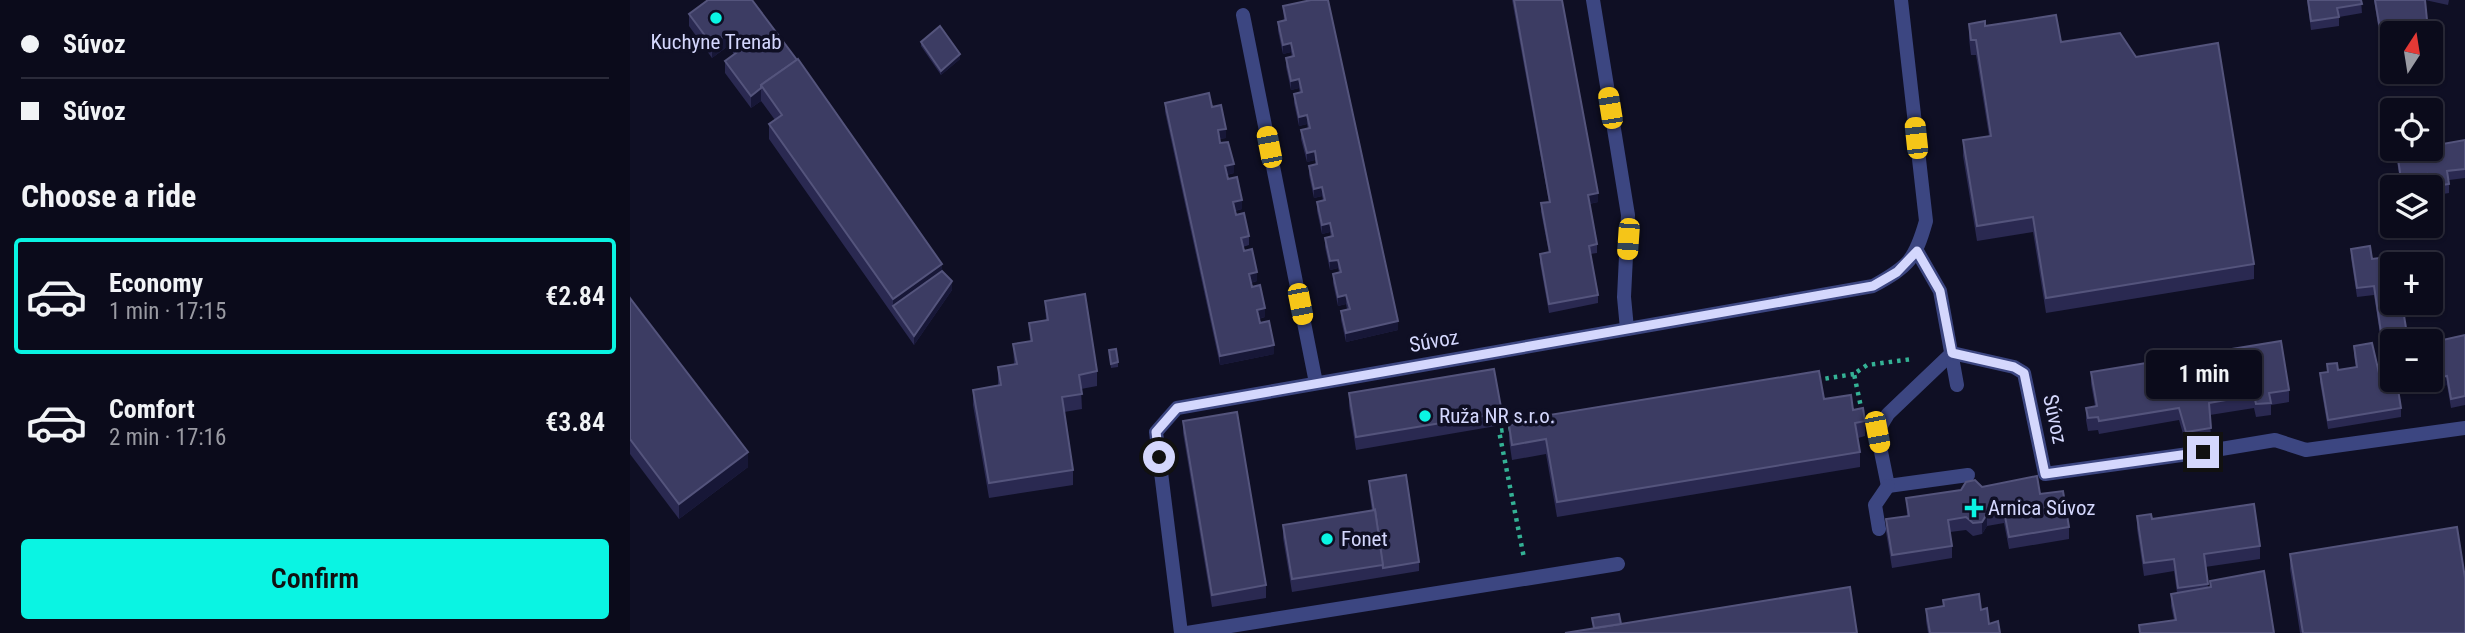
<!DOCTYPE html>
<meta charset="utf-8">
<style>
:root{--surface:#0b0b1b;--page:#141424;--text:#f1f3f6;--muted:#9a9ba3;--line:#2b2b3a;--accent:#0af4e3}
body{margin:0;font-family:"Roboto Condensed",sans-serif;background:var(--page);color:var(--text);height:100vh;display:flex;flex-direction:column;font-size:26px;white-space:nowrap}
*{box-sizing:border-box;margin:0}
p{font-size:23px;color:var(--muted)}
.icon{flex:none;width:38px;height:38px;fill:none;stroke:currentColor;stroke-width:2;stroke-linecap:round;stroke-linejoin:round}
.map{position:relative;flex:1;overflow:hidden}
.sheet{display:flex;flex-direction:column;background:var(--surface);width:630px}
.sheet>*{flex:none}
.top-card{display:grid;align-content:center;height:154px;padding:0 21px;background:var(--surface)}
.needle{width:46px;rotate:12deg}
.fabs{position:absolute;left:1750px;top:21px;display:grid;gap:14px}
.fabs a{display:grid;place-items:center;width:63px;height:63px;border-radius:7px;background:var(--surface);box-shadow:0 2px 5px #0004,0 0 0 2px var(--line);font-size:35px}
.end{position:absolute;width:32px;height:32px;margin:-16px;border:9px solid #d4d7fd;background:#111;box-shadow:0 0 0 4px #111}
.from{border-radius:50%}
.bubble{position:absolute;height:49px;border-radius:7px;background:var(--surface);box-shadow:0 2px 5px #0004,0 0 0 2px var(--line);font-size:23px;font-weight:600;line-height:49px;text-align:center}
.car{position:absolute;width:21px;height:42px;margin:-21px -10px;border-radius:9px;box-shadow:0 0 5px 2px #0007;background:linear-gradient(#f5c518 24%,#345 0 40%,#f5c518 0 76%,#345 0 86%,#f5c518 0)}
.top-card b{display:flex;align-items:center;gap:24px;height:66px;font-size:26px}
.top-card b+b{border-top:2px solid var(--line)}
.top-card i{width:18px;height:18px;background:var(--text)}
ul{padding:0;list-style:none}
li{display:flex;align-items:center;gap:21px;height:116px;margin:0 14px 10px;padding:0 7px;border:4px solid transparent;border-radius:7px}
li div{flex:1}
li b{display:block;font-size:26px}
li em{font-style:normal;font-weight:600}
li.active{border-color:var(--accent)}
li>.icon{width:63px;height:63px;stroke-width:1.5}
h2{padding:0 21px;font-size:32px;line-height:84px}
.action{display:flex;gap:14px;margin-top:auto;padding:14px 21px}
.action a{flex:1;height:80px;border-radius:7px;background:var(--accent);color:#111;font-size:28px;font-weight:600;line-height:80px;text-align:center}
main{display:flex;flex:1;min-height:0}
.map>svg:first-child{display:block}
</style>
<main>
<section class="sheet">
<div class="top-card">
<b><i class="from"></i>Súvoz</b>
<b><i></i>Súvoz</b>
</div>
<h2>Choose a ride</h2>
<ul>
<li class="active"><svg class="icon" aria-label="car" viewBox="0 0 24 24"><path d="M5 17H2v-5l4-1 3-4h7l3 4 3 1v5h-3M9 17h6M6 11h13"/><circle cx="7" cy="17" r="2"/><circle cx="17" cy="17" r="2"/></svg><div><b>Economy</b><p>1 min · 17:15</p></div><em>€2.84</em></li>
<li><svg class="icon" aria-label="car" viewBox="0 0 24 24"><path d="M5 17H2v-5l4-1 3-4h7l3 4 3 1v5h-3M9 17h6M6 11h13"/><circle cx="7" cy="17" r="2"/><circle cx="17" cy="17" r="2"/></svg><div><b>Comfort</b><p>2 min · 17:16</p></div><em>€3.84</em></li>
</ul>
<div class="action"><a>Confirm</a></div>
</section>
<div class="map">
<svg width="1835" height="633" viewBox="0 0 1835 633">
<rect width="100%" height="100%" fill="#0f0f24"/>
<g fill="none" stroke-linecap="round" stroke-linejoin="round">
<g stroke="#34b295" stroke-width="4.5" stroke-dasharray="3.5 5" stroke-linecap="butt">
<polyline points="1187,380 1224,374"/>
<polyline points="1232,412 1224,374 1237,365 1282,359"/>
<polyline points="882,429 869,431 894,558"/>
</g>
<g stroke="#3c4681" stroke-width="14">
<polyline points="1322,353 1258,414 1247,432 1258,486 1338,475"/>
<polyline points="1249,529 1245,505 1258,486"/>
<polyline points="557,633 988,564"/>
</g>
<g stroke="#3c4681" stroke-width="14">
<polyline points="963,0 998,215 994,297 997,329"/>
<polyline points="613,15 686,383"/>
<polyline points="1287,251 1310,291 1327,385"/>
<polyline points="1322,353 1384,367 1394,373 1415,474 1573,452"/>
<polyline points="1591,449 1645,440 1676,450 1835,428"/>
<path d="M551,633L526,432L547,408L1243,286C1279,266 1285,260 1296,221L1271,0"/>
</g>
</g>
<g fill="#2a2951">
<polygon points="78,0 312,271 322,290 284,345 139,139 139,124 145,120 131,101 121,108 95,73 95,61 104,54 98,46 82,58 59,26 59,14"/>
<polygon points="882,0 932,0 968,202 959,204 967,244 967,253 960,254 968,295 968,303 919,313 910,263 910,254 919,253 911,212 911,203 919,202"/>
<polygon points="1677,0 1731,0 1732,13 1709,17 1709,26 1681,30"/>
<polygon points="1744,0 1819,0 1818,5 1795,0 1797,29 1793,30 1793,33 1762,33 1762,35 1750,38"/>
<polygon points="653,6 768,330 716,342 711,320 711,311 717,309 716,304 708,306 703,283 703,274 709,272 708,268 700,270 695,247 695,238 701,237 700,232 692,234 687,211 687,202 693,200 692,196 684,198 679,175 679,166 686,165 685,160 677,162 671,139 671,130 678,129 677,124 669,126 664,103 664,94 670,93 669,88 661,90 656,67 656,58 662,57 661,52 653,54 648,31 648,22 654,21"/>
<polygon points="1339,24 1355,26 1431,42 1624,264 1624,279 1416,313 1403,232 1347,241 1333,156 1333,140 1359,136 1346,55 1341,55 1339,39"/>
<polygon points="291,42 330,59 311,75 291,46"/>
<polygon points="535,103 582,107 596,138 589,139 604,173 597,175 598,179 612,209 605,211 606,215 619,236 619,245 613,247 614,251 627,281 621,283 635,317 629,319 630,323 644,354 590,365 535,112"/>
<polygon points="1835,140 1835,178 1819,180 1819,193 1801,196 1801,187 1798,187 1797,183 1771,187 1767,161 1767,152"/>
<polygon points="1721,249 1776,328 1776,337 1751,341 1744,295 1727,297 1721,258"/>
<polygon points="0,298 118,467 49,519 0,454"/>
<polygon points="415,301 467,371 467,386 451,389 452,409 434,412 443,470 443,485 359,498 343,405 343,390 368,385 368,367 384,364 383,344 400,342 399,323 416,320"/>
<polygon points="1835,335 1835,405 1821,408 1817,385 1811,386 1806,356 1806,347 1808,347 1808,341"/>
<polygon points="1724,346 1752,386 1771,408 1771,417 1698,429 1690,382 1690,373 1697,372 1697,364 1708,370 1726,367 1724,355"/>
<polygon points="479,350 488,362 488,367 481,368"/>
<polygon points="1461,372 1659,390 1659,402 1641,405 1641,415 1626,417 1624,408 1580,415 1581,441 1556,444 1549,420 1469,434 1468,430 1458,431 1456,420 1456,408 1465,406 1461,384"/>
<polygon points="719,393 872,413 872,425 726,450 719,406"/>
<polygon points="1194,399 1223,410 1235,421 1235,436 1228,438 1230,452 1230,467 927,517 916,454 882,460 879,440 879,425"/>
<polygon points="553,421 636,585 636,598 582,607 553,433"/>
<polygon points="739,481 789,562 789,571 662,592 653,538 653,525 742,511 739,490"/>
<polygon points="1352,487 1410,494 1439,527 1439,539 1379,549 1374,523 1357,526 1352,534 1343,536 1336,530 1320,532 1322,546 1322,558 1262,568 1256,532 1256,519 1277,516 1276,498"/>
<polygon points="1507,516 1522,519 1630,546 1630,559 1575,567 1578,587 1580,587 1580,581 1644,633 1509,633 1509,625 1544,620 1541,606 1541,594 1547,593 1544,571 1514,576 1507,529"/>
<polygon points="1660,554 1835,633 1670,633 1660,569"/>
<polygon points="1313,600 1351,610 1359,624 1370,633 1298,633 1296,621 1296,609 1313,606"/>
</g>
<g fill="#171737">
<polygon points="98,33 98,46 82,58 82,45"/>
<polygon points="661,43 661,52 653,54 653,45"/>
<polygon points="330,54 330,59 311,75 311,71"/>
<polygon points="669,79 669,88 661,90 661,81"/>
<polygon points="131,88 131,101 121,108 121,96"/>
<polygon points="677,115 677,124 669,126 669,117"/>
<polygon points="596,129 596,138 588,139 588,130"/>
<polygon points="685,151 685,160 677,162 677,153"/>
<polygon points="604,164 604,173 595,175 595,166"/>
<polygon points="692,187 692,196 684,198 684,189"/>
<polygon points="968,193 968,202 958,204 958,195"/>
<polygon points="612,200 612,209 603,211 603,202"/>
<polygon points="700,223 700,232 692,234 692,225"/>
<polygon points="708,260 708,268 700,270 700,261"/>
<polygon points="312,264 312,280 263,306 263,299"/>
<polygon points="627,272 627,281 619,283 619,274"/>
<polygon points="322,281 322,290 284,345 284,336"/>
<polygon points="716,295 716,304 708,306 708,297"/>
<polygon points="635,308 635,317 627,319 627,310"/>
<polygon points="768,321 768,330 716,342 716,333"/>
<polygon points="644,345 644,354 590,365 590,356"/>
<polygon points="1817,376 1817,385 1811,386 1811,377"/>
<polygon points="118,452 118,467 49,519 49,504"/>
<polygon points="1357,514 1357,526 1352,534 1352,522"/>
</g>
<g fill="#3c3c63" stroke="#54547c" stroke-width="2">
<polygon points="78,0 122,0 167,60 131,85 131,88 121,96 95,61 110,50 98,33 82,45 59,14"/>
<polygon points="681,0 698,0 768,321 716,333 711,311 720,309 716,295 708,297 703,274 711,272 708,260 700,261 695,238 703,236 700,223 692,225 687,202 695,200 692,187 684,189 679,166 687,164 685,151 677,153 671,130 680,128 677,115 669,117 664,94 672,92 669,79 661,81 656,58 664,56 661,43 653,45 648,22 656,20 653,6"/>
<polygon points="884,0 932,0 968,193 958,195 967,244 959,246 968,295 919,304 910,254 920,252 911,203 920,202"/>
<polygon points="1678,0 1731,0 1732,4 1707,8 1709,17 1681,21"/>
<polygon points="1745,0 1795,0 1797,20 1792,21 1793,29 1776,32 1775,24 1750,29"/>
<polygon points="1426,15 1431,42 1490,33 1506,57 1588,43 1624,264 1416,298 1403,217 1347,226 1333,140 1361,136 1346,40 1341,40 1339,24 1355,21 1355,26"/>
<polygon points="310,26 330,54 311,71 291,42"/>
<polygon points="168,59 312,264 263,299 139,124 152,115 131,85"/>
<polygon points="579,93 582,107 591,105 596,129 588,130 590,143 598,142 604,164 595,166 598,179 607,177 612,200 603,202 606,215 614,213 619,236 611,238 614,251 622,249 627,272 619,274 622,287 630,285 635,308 627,310 630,323 639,321 644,345 590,356 535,103"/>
<polygon points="1835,140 1835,169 1817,171 1819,184 1799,187 1797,174 1771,179 1767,152 1785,149 1801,149 1801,146"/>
<polygon points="1740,246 1742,259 1765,256 1766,264 1762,264 1762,303 1772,303 1776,328 1751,332 1744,286 1727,288 1721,249"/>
<polygon points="312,271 322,281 284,336 263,306"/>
<polygon points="455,294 467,371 449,375 452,394 432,397 443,470 359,483 343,390 371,385 368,367 387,364 383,344 402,341 399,323 418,320 415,301"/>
<polygon points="0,298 118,452 49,504 0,439"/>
<polygon points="1835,335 1835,396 1821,399 1817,376 1811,377 1806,347 1808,347 1808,341"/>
<polygon points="1651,341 1659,390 1639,393 1641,403 1626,404 1624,395 1579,403 1581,428 1556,432 1549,408 1469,421 1468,417 1458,418 1456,408 1467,406 1461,372"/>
<polygon points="1742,343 1752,386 1767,383 1771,408 1698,420 1690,373 1698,372 1697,364 1707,363 1708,370 1727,367 1724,346"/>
<polygon points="486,349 488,362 481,364 479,350"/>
<polygon points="864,369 872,413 726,437 719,393"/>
<polygon points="1189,371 1194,399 1221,395 1223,410 1233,408 1235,421 1225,423 1230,452 927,502 916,439 882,445 879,425 913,419 913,416"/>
<polygon points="607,412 636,585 582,595 553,421"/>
<polygon points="776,475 789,562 753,568 745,510 744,511 739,481"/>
<polygon points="1407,476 1410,494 1433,491 1439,527 1379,537 1374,511 1357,514 1352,522 1343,523 1336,517 1318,520 1322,546 1262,555 1256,519 1279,516 1276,498 1331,490 1336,482 1345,480 1352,487"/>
<polygon points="1624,504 1630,546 1574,554 1578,584 1548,588 1544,559 1514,563 1507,516 1521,514 1522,519"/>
<polygon points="745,510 753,565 662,579 653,525"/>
<polygon points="1827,527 1835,578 1835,633 1673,633 1660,554"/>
<polygon points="1634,571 1644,633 1510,633 1509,625 1546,620 1541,594 1581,587 1580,581"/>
<polygon points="1220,587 1227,633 935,633"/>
<polygon points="1349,594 1351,610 1357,608 1359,624 1368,621 1370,633 1300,633 1296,609 1314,606 1313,600"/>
<polygon points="989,614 991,624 964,628 962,618"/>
</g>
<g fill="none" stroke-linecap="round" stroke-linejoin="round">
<polyline stroke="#d4d7fd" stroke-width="9" points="529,457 526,432 547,408 1243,286 1267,272 1287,251 1310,291 1322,353 1384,367 1394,373 1415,474 1573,452"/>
</g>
<g fill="#0af4e3" stroke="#0f0f24" stroke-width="2.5">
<circle cx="86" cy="18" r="7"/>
<circle cx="795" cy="416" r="7"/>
<path d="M1340.5 497.5h7v7h7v7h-7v7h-7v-7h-7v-7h7z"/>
<circle cx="697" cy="539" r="7"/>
</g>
<g text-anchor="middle" stroke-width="7" stroke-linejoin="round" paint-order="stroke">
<g font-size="21" fill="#d4d7fd" stroke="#0f0f24" text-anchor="start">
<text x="86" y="49" text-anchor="middle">Kuchyne Trenab</text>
<text x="809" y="423">Ruža NR s.r.o.</text>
<text x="1358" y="515">Arnica Súvoz</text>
<text x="711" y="546">Fonet</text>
</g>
<g font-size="21" fill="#d4d7fd" stroke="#0f0f24">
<text transform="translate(804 341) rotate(-10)" y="7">Súvoz</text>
<text transform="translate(1425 419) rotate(78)" y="7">Súvoz</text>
</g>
</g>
</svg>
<div class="fabs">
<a><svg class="needle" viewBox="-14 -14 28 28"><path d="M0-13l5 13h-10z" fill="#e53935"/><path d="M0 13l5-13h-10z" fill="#9a9ba3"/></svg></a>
<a><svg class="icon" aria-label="locate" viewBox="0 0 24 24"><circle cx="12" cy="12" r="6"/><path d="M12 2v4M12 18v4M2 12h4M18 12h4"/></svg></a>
<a><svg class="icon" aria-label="layers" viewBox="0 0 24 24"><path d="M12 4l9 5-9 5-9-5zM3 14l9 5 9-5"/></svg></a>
<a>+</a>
<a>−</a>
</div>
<i class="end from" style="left:529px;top:457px"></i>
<i class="end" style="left:1573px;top:452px"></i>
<div class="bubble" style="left:1516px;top:350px;width:116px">1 min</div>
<i class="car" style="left:980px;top:108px;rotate:351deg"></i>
<i class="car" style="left:1286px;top:138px;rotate:354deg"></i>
<i class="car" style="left:639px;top:147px;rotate:349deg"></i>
<i class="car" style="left:998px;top:239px;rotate:184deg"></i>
<i class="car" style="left:670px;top:304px;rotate:169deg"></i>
<i class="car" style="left:1247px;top:432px;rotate:169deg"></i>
</div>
</main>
